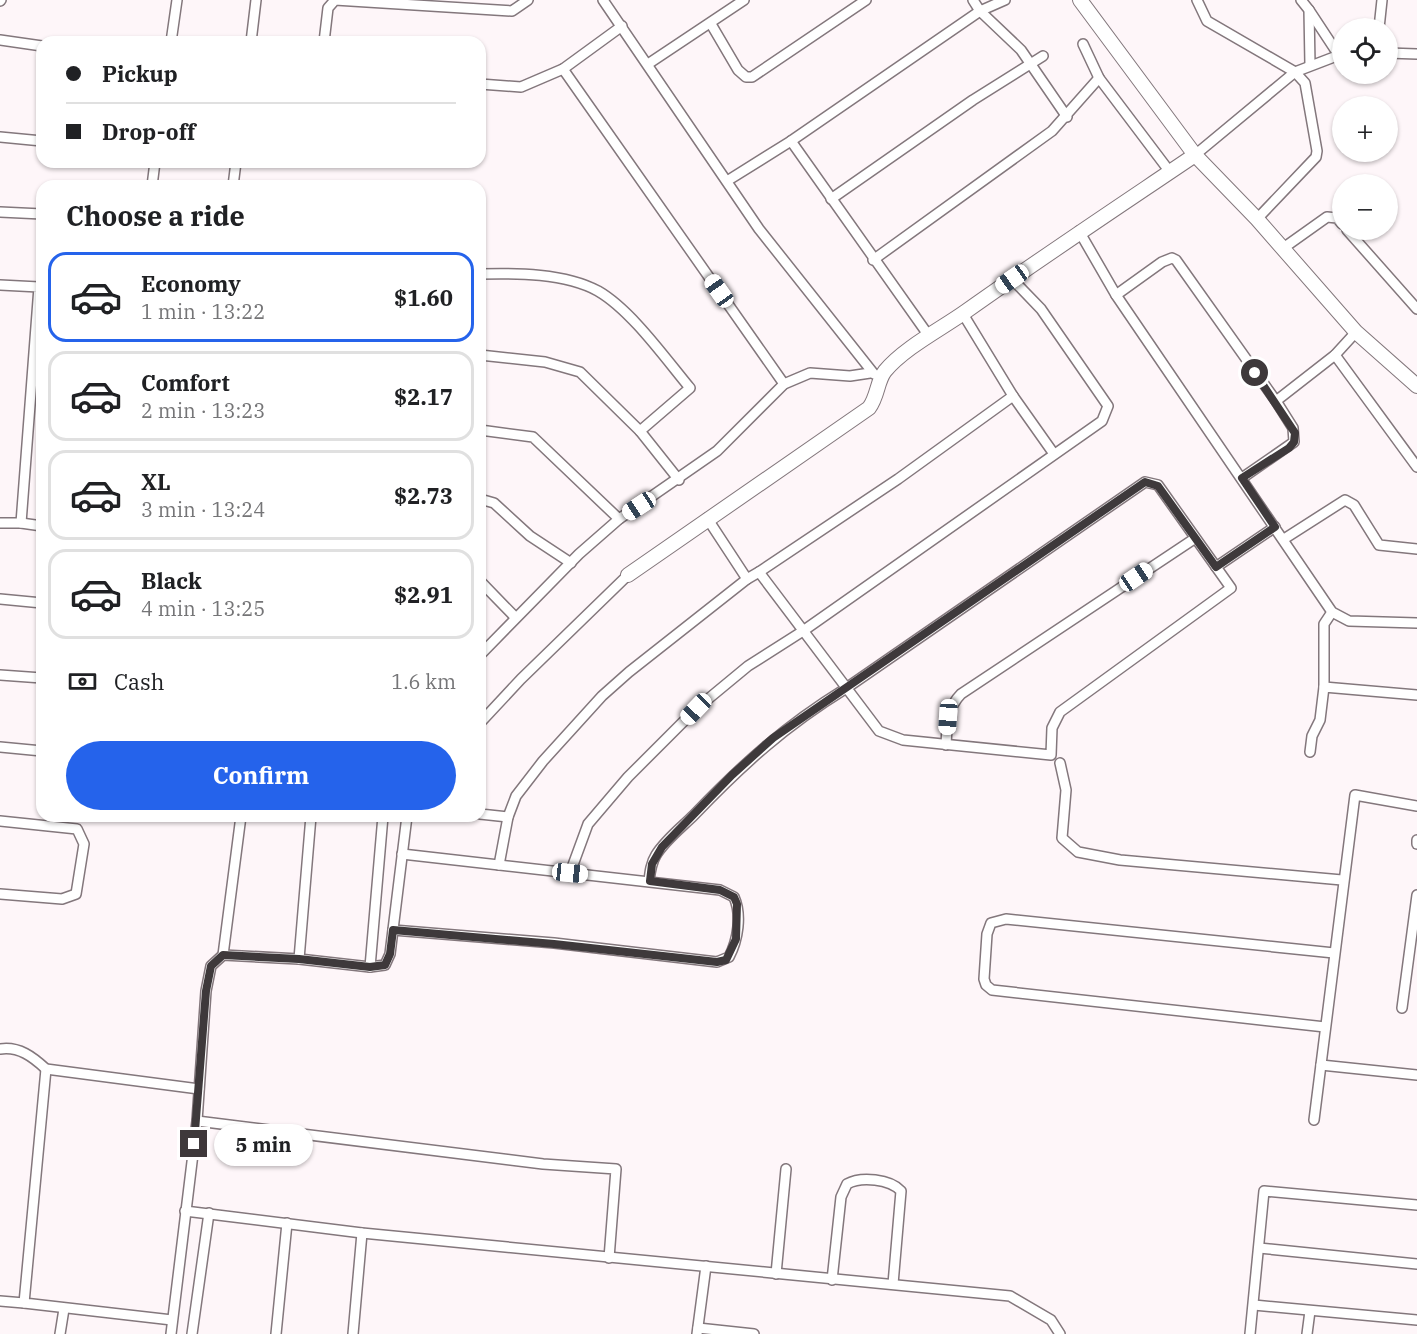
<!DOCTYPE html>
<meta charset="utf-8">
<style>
:root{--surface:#fff;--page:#f6f6f6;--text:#202124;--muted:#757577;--line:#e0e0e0;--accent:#2563eb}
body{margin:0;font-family:"IBM Plex Serif",serif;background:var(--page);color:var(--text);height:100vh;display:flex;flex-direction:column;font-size:22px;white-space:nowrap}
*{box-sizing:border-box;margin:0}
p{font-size:20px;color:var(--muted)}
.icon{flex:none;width:33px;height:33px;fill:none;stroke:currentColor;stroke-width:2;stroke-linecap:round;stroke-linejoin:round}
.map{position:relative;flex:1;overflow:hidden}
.side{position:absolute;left:36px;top:180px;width:450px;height:642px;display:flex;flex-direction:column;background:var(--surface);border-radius:18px;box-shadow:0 2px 4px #0004}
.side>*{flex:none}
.top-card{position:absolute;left:36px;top:36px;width:450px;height:132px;border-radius:18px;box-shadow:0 2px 4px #0004;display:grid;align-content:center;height:132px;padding:0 30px;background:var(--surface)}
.fabs{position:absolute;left:1332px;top:18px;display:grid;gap:12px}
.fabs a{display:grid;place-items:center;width:66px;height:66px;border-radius:50%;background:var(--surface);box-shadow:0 2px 4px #0004;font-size:30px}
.end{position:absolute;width:27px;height:27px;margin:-14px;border:8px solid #3e393b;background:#fff;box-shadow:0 0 0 3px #fff}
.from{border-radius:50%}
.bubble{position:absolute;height:42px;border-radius:21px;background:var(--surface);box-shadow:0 2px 4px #0004;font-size:20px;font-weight:700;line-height:42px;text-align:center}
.car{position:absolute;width:18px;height:36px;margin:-18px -9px;border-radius:8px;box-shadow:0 0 4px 2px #0007;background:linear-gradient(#fff 24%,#345 0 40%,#fff 0 76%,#345 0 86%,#fff 0)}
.top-card b{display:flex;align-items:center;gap:21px;height:57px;font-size:22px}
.top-card b+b{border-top:2px solid var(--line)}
.top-card i{width:15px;height:15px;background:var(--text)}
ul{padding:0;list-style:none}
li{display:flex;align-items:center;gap:18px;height:90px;margin:0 12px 9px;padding:0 18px;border:3px solid var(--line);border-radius:18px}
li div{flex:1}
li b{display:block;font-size:22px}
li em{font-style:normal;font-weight:700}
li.on{border-color:var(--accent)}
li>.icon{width:54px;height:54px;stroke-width:1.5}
h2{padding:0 30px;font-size:27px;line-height:72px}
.pay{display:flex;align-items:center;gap:15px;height:66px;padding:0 30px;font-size:22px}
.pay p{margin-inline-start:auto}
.primary-button{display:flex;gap:12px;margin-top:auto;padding:12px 30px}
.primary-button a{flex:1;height:69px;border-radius:36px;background:var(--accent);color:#fff;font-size:24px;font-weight:700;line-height:69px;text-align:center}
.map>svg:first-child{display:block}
</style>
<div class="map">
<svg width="1417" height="1334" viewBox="0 0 1417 1334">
<rect width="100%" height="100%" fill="#fef6f9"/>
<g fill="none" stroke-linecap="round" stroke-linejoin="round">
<g stroke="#83777c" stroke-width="12">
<g id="street">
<polyline points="603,0 759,229 874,374"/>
<polyline points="973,0 980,11 1021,50 1067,117"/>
<polyline points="1197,0 1207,21 1295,72 1305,83 1317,151 1316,157 1257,219"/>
<polyline points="1301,0 1309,10 1310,65"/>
<polyline points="0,1 1,0"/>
<polyline points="1309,10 1338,54"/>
<polyline points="711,24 738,70 746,77 752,77 866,0"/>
<polyline points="1379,28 1382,0"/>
<polyline points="0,40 42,46"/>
<polyline points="171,42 177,0"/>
<polyline points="251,42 256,0"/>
<polyline points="324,42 328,8 335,0 512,11 528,0"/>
<polyline points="1083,44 1099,78 1170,172"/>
<polyline points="1388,53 1417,54"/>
<polyline points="648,64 744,0"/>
<polyline points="563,69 784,384"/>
<polyline points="480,84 521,87 563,69 622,26"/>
<polyline points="0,137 42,141"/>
<polyline points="791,141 929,336"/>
<polyline points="1195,155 1295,72 1342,54"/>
<polyline points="727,181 791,141 980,11 1005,0"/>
<polyline points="152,186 155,162"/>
<polyline points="233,186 236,162"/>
<polyline points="831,199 973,100 1043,56"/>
<polyline points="0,212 42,214"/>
<polyline points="1347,230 1417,309"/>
<polyline points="1079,231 1116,295 1332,612 1349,621 1417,623"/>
<polyline points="1282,249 1327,217 1337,218 1342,224"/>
<polyline points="873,260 1052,131 1099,78"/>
<path d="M480,274C516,273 565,273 598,291C631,310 665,358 690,388L640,431"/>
<polyline points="0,285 39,287 21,523 0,523"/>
<polyline points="1116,295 1162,262 1172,258 1176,260 1276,401 1293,428 1294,442 1242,478"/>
<polyline points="963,314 1013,396 1054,454"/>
<polyline points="480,355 545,362 580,372 640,431 679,480"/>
<polyline points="1335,355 1417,467"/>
<polyline points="1276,401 1335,355 1356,332"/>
<polyline points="480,430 533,437 619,519"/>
<polyline points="480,499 494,503 530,536 571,563"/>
<polyline points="21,523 42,526"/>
<polyline points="1284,539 1345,500 1354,505 1379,545 1417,549"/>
<polyline points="1216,567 1275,527"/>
<polyline points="759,572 898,479 1013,396"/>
<polyline points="480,581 515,617"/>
<polyline points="0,599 42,603"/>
<polyline points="480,655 579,554 619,519 717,451 784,384 810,373 850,376 870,373"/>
<polyline points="0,675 42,678"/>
<polyline points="1324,687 1324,624 1332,612"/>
<polyline points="480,723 521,679 628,575"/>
<path d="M946,745C947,726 947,708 961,694L1194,539"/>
<polyline points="0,747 42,751"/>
<polyline points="1310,752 1312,736 1320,720 1324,687 1417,695"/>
<polyline points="1060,763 1066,790 1062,838 1078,852 1120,860 1342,880"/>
<polyline points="480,814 508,817"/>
<polyline points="0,821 77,829 84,844 76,894 62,899 0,894"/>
<polyline points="1417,840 1417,844"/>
<polyline points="499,865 508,817 516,796 543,761 602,696 629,672 747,579"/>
<polyline points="570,873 588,824 628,777 696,709 748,666 803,631 1102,421 1108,406 1041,309 1012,279"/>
<path d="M649,881C650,872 651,863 656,855C665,840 682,827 694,815C743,764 785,726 845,689L1145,482L1158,485L1231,588L1060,712L1052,728L1051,755L903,740L879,731L759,572L747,579L707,518"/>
<path d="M393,930L554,943L717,962L729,957C738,940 742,915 734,897L720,890L402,854"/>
<polyline points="223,955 241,816"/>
<polyline points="299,959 311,816"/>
<polyline points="370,967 383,816"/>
<polyline points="1402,1008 1417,895"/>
<polyline points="1325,1027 992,990 986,985 984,979 987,934 991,923 1006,919 1334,953"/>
<path d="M0,1049C19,1046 33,1057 46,1069L199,1089"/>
<polyline points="1321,1065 1417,1075"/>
<polyline points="46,1069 24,1303 172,1320"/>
<polyline points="1314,1120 1355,795 1417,806"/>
<polyline points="197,1121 543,1164 616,1169 609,1258"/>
<polyline points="185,1211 362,1233 1010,1296 1051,1320 1060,1334"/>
<polyline points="1259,1248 1417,1264"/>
<polyline points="776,1274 786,1169"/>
<path d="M832,1280L841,1197L847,1184C861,1176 890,1179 901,1191L893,1284"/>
<polyline points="0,1301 24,1303"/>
<polyline points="1254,1305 1417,1320"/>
<polyline points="698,1328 754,1334"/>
<polyline points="60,1334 64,1309"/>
<polyline points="171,1334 197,1121 206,991 211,966 223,955 299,959 370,967 385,965 390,954 407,816"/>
<polyline points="192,1334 209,1213"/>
<polyline points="276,1334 287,1223"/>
<polyline points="353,1334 362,1233"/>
<polyline points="697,1334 706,1266"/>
<polyline points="1250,1334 1264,1191 1417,1205"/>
<polyline points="1307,1334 1310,1311"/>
</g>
</g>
<g stroke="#83777c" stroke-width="16">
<g id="secondary">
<polyline points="1080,0 1195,155 1257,219 1356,332 1417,386"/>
<path d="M628,575L869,408C878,396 877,381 885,371C904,348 941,329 965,312C1041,258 1118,207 1195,155"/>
</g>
</g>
<use href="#street" stroke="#fff" stroke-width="9"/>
<use href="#secondary" stroke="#fff" stroke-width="14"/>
</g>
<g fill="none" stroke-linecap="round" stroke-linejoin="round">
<polyline stroke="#3e393b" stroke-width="8" points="194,1144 206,991 211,966 223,955 299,959 370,967 385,965 390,954 393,930 554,944 717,962 726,960 736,939 737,904 734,897 720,890 650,881 652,864 662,847 732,775 773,738 1145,482 1158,486 1216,567 1275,527 1242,478 1289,448 1294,442 1295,433 1255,373"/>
</g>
</svg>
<div class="fabs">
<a><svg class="icon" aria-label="locate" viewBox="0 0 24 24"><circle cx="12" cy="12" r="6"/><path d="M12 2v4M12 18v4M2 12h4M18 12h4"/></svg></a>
<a>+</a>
<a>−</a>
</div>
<i class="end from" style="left:1255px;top:373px"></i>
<i class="end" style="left:194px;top:1144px"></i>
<div class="bubble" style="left:214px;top:1124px;width:99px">5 min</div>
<i class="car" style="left:1012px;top:279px;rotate:235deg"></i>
<i class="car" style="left:719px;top:291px;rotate:325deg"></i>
<i class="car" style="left:639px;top:506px;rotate:237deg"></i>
<i class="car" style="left:1136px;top:577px;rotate:56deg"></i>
<i class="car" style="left:696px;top:709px;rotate:224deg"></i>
<i class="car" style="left:948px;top:717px;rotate:184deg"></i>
<i class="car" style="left:570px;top:873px;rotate:96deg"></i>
<div class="top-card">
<b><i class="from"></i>Pickup</b>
<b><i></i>Drop-off</b>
</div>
<section class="side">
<h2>Choose a ride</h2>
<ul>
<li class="on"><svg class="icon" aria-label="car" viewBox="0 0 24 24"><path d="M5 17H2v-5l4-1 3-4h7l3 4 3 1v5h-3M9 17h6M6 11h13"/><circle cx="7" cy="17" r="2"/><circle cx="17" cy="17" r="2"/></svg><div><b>Economy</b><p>1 min · 13:22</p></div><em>$1.60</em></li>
<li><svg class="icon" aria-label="car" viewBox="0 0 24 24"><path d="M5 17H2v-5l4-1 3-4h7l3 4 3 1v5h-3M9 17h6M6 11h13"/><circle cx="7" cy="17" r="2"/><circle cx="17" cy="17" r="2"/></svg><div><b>Comfort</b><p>2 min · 13:23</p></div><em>$2.17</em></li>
<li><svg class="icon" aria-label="car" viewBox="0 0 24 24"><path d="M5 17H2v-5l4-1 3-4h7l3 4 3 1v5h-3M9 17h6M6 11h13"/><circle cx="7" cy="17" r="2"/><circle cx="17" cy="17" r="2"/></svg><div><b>XL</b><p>3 min · 13:24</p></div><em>$2.73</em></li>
<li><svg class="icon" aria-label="car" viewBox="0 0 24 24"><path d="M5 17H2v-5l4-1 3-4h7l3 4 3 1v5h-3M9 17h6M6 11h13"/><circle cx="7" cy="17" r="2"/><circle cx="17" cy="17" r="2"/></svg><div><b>Black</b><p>4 min · 13:25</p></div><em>$2.91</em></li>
</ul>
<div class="pay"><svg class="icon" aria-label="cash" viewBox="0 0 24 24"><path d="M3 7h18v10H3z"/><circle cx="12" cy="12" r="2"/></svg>Cash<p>1.6 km</p></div>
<div class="primary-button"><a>Confirm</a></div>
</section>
</div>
